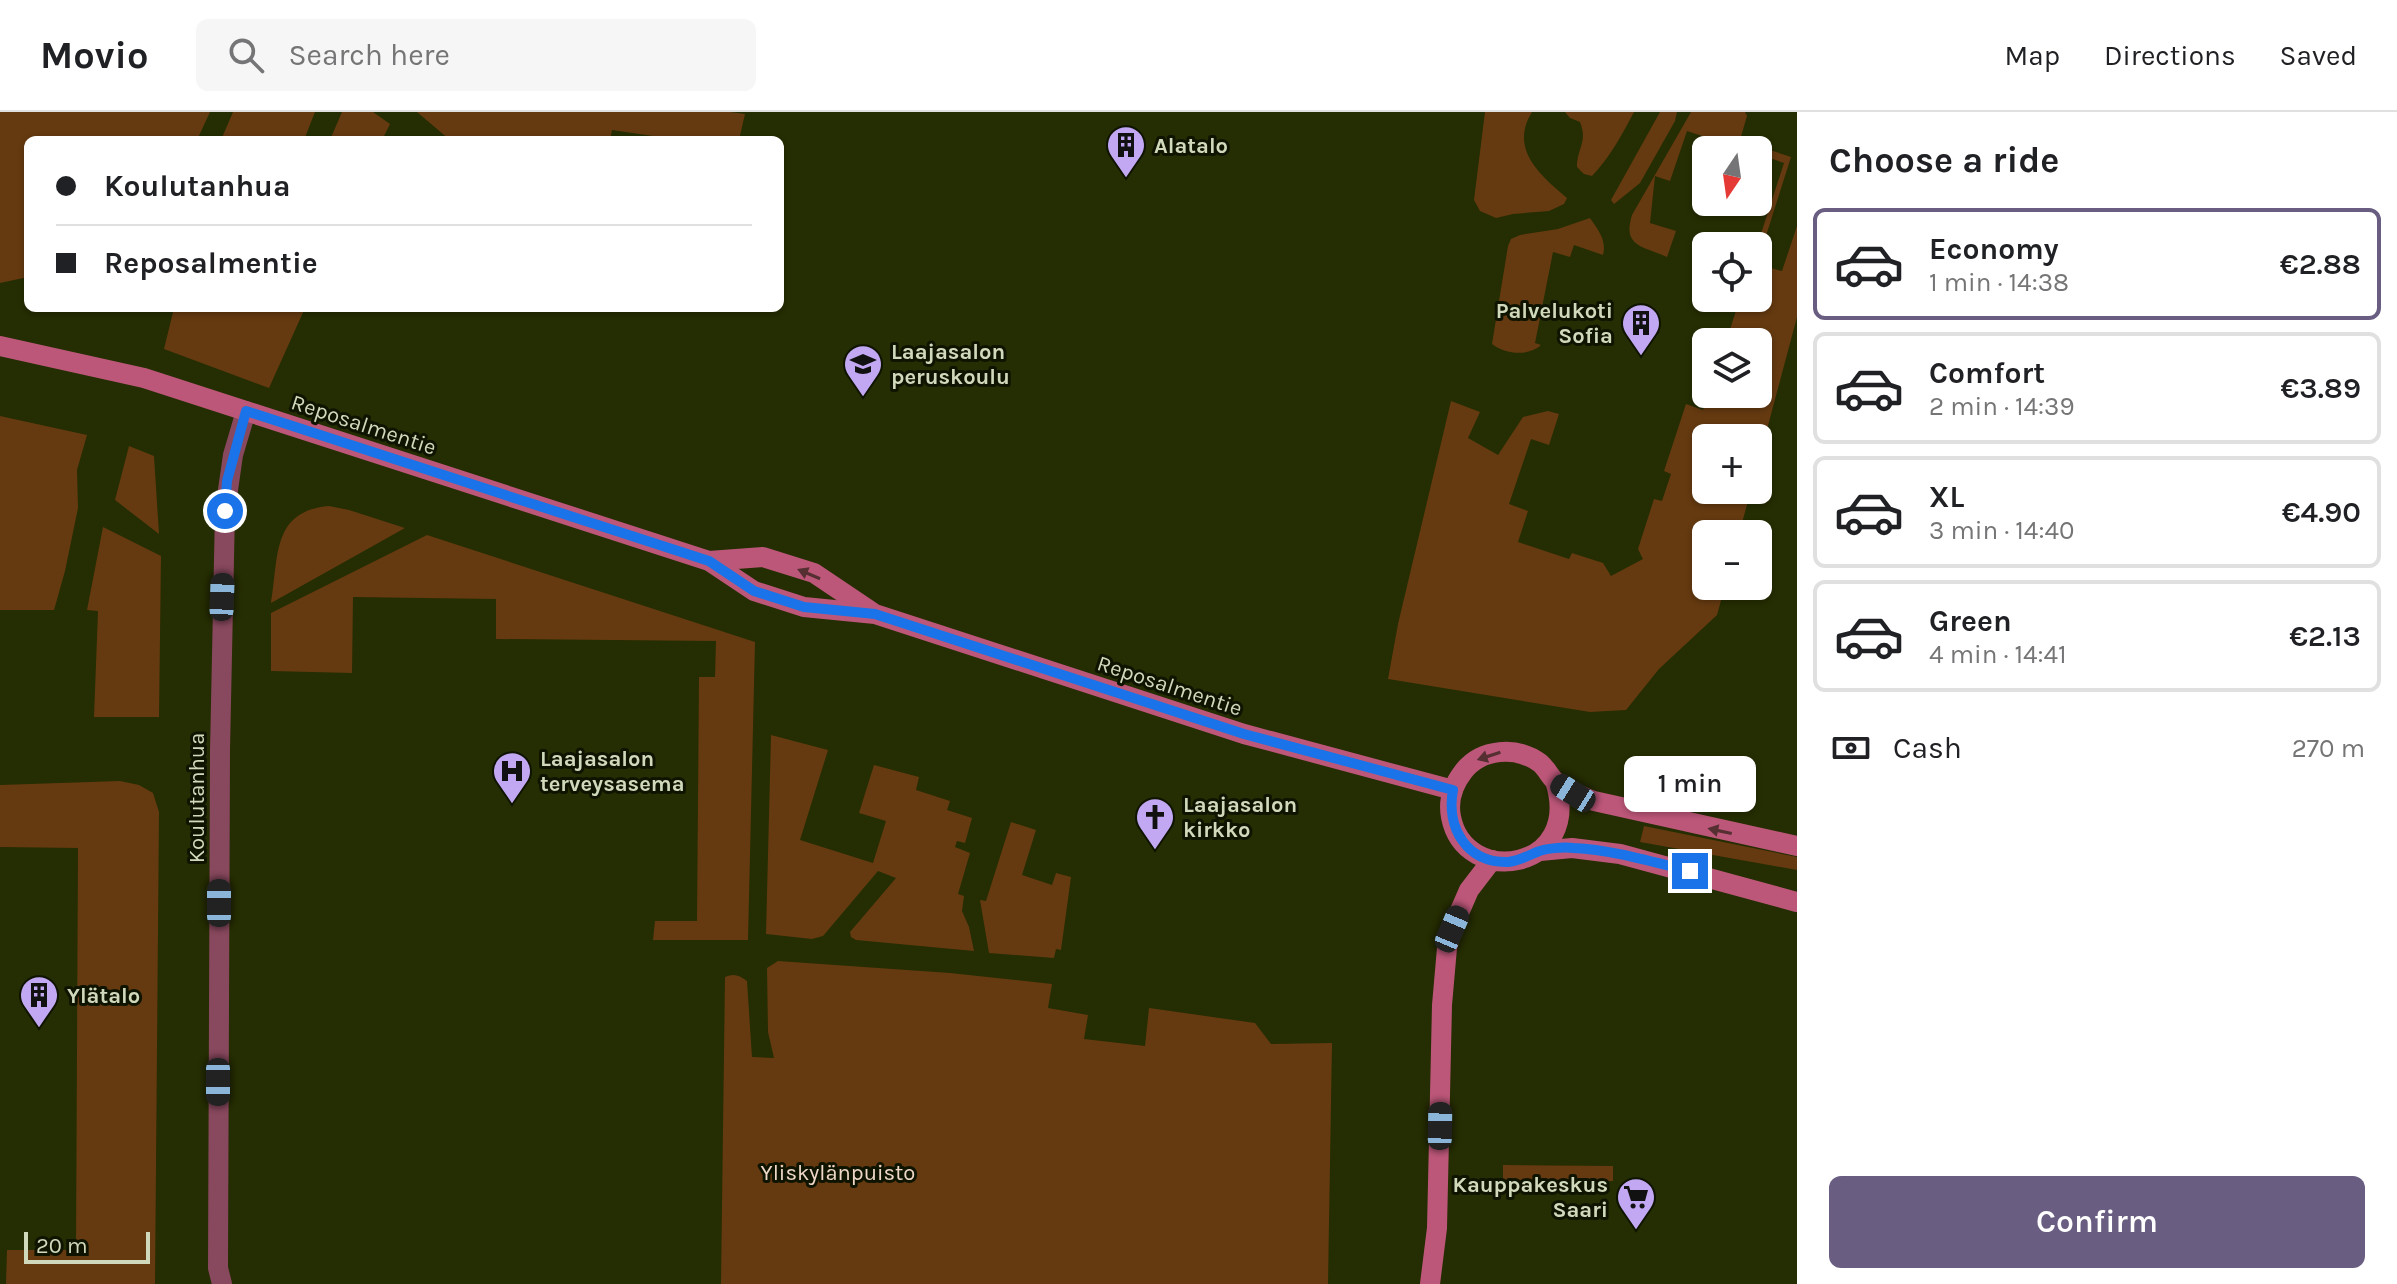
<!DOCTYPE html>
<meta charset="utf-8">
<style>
:root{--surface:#fff;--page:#f6f6f6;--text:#202124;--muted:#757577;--line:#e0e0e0;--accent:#695e81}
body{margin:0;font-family:Karla,sans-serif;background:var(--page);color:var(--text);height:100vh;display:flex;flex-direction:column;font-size:30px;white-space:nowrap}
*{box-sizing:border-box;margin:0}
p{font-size:26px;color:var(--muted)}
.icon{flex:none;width:44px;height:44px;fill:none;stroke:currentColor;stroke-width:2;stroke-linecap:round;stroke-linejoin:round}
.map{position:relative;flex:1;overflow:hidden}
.details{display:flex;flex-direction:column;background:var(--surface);width:600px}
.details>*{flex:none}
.banner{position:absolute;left:24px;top:24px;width:760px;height:176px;border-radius:12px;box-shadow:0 2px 6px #0004;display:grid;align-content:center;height:176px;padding:0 32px;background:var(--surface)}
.needle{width:52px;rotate:193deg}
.tools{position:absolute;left:1692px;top:24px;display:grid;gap:16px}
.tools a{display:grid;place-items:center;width:80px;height:80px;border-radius:12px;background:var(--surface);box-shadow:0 2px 6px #0004;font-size:40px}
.scale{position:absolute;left:24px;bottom:20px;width:126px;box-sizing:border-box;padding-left:8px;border:4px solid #d1d9bc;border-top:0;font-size:22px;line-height:28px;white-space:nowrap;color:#d1d9bc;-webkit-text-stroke:6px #0f1401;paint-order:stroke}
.end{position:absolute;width:36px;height:36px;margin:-18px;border:10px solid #1a73e8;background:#fff;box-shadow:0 0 0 4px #fff}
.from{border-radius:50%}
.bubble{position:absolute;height:56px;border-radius:12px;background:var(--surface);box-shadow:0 2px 6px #0004;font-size:26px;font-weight:600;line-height:56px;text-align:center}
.car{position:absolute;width:24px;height:48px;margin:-24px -12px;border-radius:10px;box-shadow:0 0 6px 2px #0007;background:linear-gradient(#222 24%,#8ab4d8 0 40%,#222 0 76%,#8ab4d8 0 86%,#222 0)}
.banner b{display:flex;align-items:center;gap:28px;height:76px;font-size:30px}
.banner b+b{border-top:2px solid var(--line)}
.banner i{width:20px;height:20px;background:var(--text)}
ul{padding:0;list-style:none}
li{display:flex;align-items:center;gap:24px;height:112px;margin:0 16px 12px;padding:0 16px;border:4px solid var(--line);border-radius:12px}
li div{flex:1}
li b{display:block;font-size:30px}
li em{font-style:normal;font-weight:600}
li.current{border-color:var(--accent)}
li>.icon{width:72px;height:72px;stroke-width:1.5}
h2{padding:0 32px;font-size:36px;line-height:96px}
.pay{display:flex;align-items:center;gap:20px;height:88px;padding:0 32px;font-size:30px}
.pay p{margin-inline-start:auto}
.action{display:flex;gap:16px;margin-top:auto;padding:16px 32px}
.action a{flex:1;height:92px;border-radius:12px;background:var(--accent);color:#fff;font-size:32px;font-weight:600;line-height:92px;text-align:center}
header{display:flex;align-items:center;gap:48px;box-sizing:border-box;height:112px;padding:0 40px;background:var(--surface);border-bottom:2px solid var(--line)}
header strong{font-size:38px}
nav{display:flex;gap:44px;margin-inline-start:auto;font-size:28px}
.search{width:560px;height:72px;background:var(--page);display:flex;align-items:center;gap:20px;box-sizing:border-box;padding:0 28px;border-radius:12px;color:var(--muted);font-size:30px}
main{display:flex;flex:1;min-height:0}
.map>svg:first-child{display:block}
</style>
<header>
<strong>Movio</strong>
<div class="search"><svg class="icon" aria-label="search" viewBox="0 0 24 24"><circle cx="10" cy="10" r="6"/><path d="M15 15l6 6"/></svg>Search here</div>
<nav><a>Map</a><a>Directions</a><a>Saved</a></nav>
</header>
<main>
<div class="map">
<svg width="1797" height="1172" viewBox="0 0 1797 1172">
<rect width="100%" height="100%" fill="#252d02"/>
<g fill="#653a10">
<polygon points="0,0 210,0 197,28 28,28 28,165 0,171"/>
<polygon points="233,0 315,0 304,28 221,28"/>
<polygon points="342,0 373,0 390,12 382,28 330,28"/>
<polygon points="417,0 730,0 745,2 739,28 680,28 612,18 610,28 450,28"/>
<path d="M1485,0H1532C1509,37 1540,63 1567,86L1564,92L1549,99L1513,102L1496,106L1480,99L1474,88Z"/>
<path d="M1565,0H1634C1622,23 1610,45 1592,64L1584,62L1577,55C1577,36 1588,30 1580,10L1570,6Z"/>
<polygon points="1660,0 1677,0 1675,9 1640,71 1614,92 1611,88"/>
<path d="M1691,0H1745L1747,4L1740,28L1791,45L1758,149L1757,134L1784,51L1758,42V38H1745L1687,19L1670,69L1655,64L1650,111L1676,119L1667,145C1643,134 1622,135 1632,103Z"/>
<path d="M1590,106C1598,118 1607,128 1603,143L1574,133L1570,145L1553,140L1535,231L1541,233C1528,245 1505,242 1492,232L1508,134L1511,127L1520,123L1558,117Z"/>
<polygon points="1797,114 1797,205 1758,351 1758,326 1706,326 1706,378 1751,378 1739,422 1706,422 1706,474 1725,474 1717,503 1659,557 1626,598 1590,600 1388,567 1398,512 1451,289 1480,300 1468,326 1498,343 1523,305 1548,299 1559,302 1549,333 1531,327 1509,392 1528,399 1518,430 1569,447 1572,441 1603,451 1611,464 1643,447 1638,437 1654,387 1662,389 1671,362 1664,359 1686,292 1703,298 1709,282 1758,282 1758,230 1726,230 1740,186 1758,186 1758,153 1782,159"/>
<polygon points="174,196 305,196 269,276 164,237"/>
<polygon points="0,304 87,323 77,358 78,396 65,459 54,498 0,498"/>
<polygon points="129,334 154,344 159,422 115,388"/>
<path d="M329,394L349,398L405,416L271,491C279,446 271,399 329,394Z"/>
<polygon points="103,415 161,444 159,605 94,605 98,499 87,498"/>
<polygon points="427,423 755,530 748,828 653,828 655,809 697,809 699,565 715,565 716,529 496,527 496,487 353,485 352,561 271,559 271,501"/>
<polygon points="771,623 828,638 800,728 873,751 886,709 859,701 874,653 919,665 916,678 950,689 947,698 972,706 965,731 957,729 955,735 970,741 958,782 964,784 962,799 969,815 974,839 856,828 851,825 850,820 896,766 878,759 823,824 812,827 766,822"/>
<polygon points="120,669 139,673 153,681 159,700 155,1172 6,1172 7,1138 76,1138 78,736 0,735 0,673"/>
<polygon points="1011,710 1036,718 1022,763 1052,773 1056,761 1071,765 1061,838 1056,837 1054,846 989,841 980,788 986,789"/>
<polygon points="1644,714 1797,745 1797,758 1640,730"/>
<path d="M778,849L950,861L1052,872L1048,896L1088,903L1084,927L1145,934L1149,896L1255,911L1271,932L1332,931L1328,1172H721L725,865C734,861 739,863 747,869L752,945L774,946L768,920L767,856Z"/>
<polygon points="1503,1053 1613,1054 1613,1069 1503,1068"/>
</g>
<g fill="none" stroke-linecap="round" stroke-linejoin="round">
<polyline stroke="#88485d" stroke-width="20" points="222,1172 218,1156 220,638 225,399 233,343 246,299"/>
<g stroke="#bd577a" stroke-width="20">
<polyline points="0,234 144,266 709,449 754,479 804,495 875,502 1244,622 1453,678"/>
<polyline points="709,449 763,445 814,461 872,500"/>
<path d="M1555,669C1584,759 1465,777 1451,705C1448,689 1453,673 1463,660C1481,636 1517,634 1540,651C1547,657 1550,665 1556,670C1566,679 1581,684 1594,689L1797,734"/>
<polyline points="1540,739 1572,736 1620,742 1797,790"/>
<polyline points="1430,1172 1437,1116 1442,893 1447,836 1452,817 1469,778 1492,748"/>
</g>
</g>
<defs><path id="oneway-solid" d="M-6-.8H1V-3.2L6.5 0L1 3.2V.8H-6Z" transform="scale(2)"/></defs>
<g fill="#552f31">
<use href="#oneway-solid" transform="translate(809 462) rotate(-157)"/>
<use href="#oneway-solid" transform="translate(1489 644) rotate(162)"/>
<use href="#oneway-solid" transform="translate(1720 719) rotate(-168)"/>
</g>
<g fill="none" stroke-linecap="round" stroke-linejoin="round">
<path stroke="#1a73e8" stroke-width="10" d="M225,399L227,369L246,299L709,449L754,479L804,495L875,502L1244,622L1453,678C1446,715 1466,751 1508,750C1519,749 1527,744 1537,740C1547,736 1563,735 1574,736C1614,738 1652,750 1690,759"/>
</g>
<defs>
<g id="building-pin" transform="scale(2)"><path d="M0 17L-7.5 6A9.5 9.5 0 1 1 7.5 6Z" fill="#c2a8f2" stroke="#0f1401"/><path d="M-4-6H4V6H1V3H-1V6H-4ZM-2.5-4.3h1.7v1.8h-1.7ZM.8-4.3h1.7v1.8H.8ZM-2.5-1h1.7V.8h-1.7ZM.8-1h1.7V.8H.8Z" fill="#111"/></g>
<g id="school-pin" transform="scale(2)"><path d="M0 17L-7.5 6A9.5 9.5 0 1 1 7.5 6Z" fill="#c2a8f2" stroke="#0f1401"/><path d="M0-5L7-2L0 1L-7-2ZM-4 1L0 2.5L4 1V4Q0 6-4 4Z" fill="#111"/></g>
<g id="hospital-pin" transform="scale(2)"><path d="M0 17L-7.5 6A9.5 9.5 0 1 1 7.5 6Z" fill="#c2a8f2" stroke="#0f1401"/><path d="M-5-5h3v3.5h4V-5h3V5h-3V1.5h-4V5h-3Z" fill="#111"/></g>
<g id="church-pin" transform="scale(2)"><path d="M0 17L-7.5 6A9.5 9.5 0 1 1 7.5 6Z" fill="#c2a8f2" stroke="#0f1401"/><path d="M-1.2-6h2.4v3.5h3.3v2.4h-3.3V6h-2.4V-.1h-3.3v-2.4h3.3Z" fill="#111"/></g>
<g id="supermarket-pin" transform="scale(2)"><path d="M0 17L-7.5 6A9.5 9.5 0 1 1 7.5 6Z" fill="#c2a8f2" stroke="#0f1401"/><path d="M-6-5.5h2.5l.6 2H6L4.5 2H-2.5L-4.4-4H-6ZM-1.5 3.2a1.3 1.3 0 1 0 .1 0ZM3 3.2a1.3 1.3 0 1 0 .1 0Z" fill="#111"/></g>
</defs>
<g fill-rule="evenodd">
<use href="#building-pin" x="1126" y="33"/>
<use href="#building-pin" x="1641" y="211"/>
<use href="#school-pin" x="863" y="252"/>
<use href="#hospital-pin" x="512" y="659"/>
<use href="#church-pin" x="1155" y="705"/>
<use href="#building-pin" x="39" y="883"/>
<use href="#supermarket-pin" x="1636" y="1085"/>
</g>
<g text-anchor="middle" stroke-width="6" stroke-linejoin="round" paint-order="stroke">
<g font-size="22" font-weight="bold" fill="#d1d9bc" stroke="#0f1401" text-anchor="start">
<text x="1154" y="41">Alatalo</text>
<text x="1613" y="206" text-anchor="end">Palvelukoti<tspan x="1613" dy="25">Sofia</tspan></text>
<text x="891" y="247">Laajasalon<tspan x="891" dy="25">peruskoulu</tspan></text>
<text x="540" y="654">Laajasalon<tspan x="540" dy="25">terveysasema</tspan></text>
<text x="1183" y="700">Laajasalon<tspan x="1183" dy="25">kirkko</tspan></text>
<text x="67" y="891">Ylätalo</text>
<text x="1608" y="1080" text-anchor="end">Kauppakeskus<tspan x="1608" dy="25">Saari</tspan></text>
</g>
<g font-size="22" fill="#d1d9bc" stroke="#0f1401">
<text transform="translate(364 312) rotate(18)" y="8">Reposalmentie</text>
<text transform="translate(1170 573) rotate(18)" y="8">Reposalmentie</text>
<text transform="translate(196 686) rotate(-90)" y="8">Koulutanhua</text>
</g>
<g font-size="22" fill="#efd8c7" stroke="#0f1401">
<text x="838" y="1068">Yliskylänpuisto</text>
</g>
</g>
</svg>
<div class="tools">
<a><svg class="needle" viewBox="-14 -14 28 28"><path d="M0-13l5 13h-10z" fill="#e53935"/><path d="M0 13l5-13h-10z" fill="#757577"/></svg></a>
<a><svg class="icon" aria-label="locate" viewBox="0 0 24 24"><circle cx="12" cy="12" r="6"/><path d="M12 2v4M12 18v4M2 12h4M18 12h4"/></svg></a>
<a><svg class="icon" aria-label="layers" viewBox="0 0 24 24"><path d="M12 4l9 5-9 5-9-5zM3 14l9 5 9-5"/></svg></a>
<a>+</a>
<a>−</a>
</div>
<div class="scale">20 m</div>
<i class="end from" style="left:225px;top:399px"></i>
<i class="end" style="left:1690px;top:759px"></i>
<div class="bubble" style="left:1624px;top:644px;width:132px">1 min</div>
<i class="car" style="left:222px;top:485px;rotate:2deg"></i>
<i class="car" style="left:1573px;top:681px;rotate:302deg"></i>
<i class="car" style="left:219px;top:791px;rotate:0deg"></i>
<i class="car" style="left:1452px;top:817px;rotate:23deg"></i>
<i class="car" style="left:218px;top:970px;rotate:180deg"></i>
<i class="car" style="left:1440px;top:1014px;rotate:1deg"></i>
<div class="banner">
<b><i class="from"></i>Koulutanhua</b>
<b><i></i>Reposalmentie</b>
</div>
</div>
<section class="details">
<h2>Choose a ride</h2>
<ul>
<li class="current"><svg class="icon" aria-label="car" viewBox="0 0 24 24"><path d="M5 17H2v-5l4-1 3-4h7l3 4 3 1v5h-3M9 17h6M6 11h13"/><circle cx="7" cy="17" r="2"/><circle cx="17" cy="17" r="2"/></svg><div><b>Economy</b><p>1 min · 14:38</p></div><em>€2.88</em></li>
<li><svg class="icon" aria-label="car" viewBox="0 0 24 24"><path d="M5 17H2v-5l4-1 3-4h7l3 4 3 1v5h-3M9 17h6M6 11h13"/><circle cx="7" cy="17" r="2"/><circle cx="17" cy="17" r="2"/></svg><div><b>Comfort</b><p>2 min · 14:39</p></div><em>€3.89</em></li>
<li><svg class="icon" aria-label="car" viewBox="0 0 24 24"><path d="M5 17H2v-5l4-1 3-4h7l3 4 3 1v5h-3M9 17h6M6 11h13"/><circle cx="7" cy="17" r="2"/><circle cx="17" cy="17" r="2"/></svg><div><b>XL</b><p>3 min · 14:40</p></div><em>€4.90</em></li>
<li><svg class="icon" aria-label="car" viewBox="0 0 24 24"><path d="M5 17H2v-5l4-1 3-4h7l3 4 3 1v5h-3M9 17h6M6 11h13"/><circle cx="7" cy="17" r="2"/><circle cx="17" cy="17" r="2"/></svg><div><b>Green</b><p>4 min · 14:41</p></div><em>€2.13</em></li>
</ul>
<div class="pay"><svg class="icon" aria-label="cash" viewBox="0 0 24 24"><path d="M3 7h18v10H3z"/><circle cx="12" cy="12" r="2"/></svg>Cash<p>270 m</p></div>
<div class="action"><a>Confirm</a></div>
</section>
</main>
